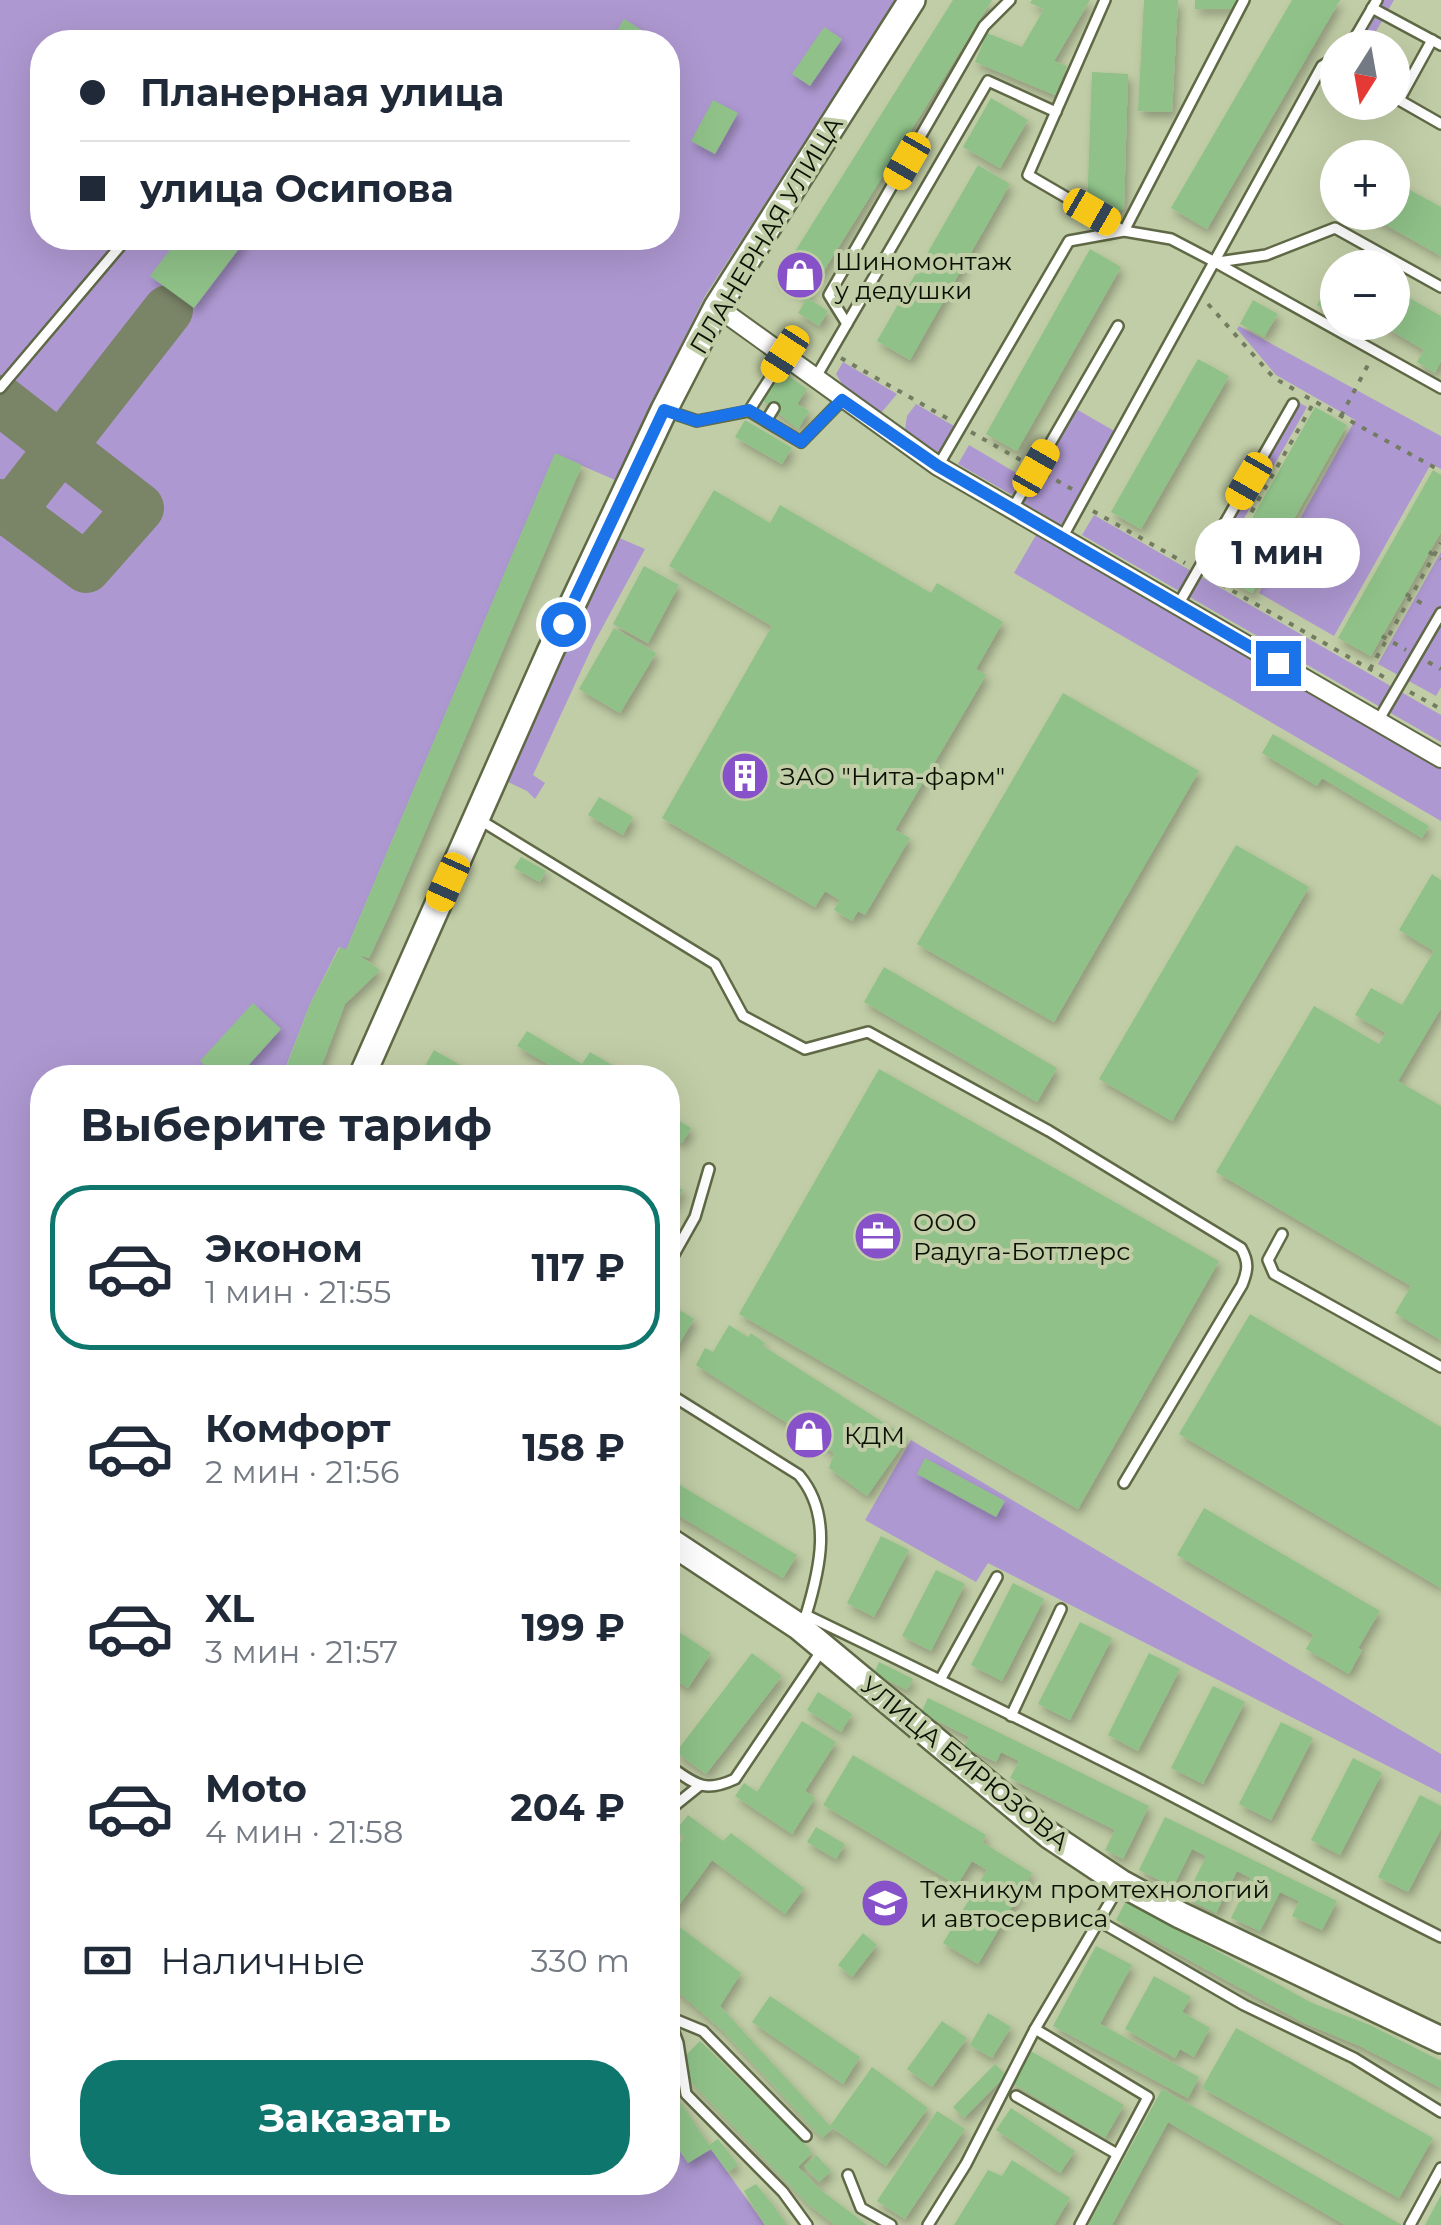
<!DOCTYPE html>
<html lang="ru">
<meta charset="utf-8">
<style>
:root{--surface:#fff;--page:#f6f6f7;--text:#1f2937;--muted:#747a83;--line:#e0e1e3;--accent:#0f766e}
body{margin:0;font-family:Montserrat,sans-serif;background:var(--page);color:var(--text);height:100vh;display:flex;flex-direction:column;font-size:38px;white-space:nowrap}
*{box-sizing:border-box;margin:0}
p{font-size:32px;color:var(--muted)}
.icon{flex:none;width:55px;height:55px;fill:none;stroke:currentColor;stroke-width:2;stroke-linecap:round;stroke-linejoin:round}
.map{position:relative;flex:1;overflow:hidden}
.details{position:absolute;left:30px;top:1065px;width:650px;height:1130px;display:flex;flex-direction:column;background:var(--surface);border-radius:40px;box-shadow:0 10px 40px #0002}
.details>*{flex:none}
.top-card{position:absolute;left:30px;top:30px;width:650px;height:220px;border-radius:40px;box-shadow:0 10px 40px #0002;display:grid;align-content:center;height:220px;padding:0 50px;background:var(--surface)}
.needle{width:65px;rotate:191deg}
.buttons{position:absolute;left:1320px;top:30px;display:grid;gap:20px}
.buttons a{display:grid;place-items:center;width:90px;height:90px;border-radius:50%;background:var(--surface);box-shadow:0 10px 40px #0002;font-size:50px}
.end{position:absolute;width:45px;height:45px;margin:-22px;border:12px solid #1a73e8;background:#fff;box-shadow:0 0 0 5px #fff}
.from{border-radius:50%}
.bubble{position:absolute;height:70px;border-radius:35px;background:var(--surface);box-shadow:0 10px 40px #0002;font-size:32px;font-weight:700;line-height:70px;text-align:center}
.car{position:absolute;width:30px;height:60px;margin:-30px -15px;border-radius:12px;box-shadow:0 0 8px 2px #0007;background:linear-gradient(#f5c518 24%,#345 0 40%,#f5c518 0 76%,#345 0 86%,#f5c518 0)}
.top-card b{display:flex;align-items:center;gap:35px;height:95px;font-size:38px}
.top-card b+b{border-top:2px solid var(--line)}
.top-card i{width:25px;height:25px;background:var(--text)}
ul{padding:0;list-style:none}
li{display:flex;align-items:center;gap:30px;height:165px;margin:0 20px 15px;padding:0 30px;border:5px solid transparent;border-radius:40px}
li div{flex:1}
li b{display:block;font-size:38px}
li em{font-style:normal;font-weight:700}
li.on{border-color:var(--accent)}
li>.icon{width:90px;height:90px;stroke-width:1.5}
h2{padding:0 50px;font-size:45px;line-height:120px}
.pay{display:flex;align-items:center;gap:25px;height:110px;padding:0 50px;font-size:38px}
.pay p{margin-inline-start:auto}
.action{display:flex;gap:20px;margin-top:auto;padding:20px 50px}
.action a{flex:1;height:115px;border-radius:40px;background:var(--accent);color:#fff;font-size:40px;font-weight:700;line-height:115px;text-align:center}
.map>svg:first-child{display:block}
</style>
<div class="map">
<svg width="1441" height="2225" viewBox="0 0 1441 2225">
<defs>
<filter id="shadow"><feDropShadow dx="3.5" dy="6" stdDeviation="5" flood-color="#0004"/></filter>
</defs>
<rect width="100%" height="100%" fill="#c1cda6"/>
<g fill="#ae98d1" fill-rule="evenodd">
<path d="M0,0H897L705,296L615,480L555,454L346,950L339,947L310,1004L283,1074L278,1078H42V2182H668V2133L688,2163L711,2149L765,2225H0ZM42,42H668V238H42Z"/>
<polygon points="1382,0 1394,0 1367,47 1356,48"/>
<polygon points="1239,326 1441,436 1441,469 1431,464 1334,636 1259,593 1355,420 1276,375 1237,329"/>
<polygon points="843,362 897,394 881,413 844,387 836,374"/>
<polygon points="1298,402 1307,407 1212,575 1204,570"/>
<polygon points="916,404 954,426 938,453 905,430 907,416"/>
<polygon points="1076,409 1116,432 1061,525 1022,502"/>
<polygon points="969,445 1023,477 1012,495 958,464"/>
<polygon points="1094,515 1441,715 1441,742 1082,535"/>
<polygon points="1036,535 1441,769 1441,821 1014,573"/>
<polygon points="617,537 645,549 594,643 533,775 545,783 535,799 527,791 506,781"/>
<polygon points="1441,552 1441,687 1436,696 1378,664"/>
<polygon points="911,1440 1441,1754 1441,1793 988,1563 976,1582 865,1520"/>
</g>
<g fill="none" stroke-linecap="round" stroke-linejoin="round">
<g stroke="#7a8467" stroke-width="50">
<polyline points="0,400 139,508 86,568 0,504"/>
<polyline points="10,512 168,310"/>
</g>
</g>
<g fill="#8fc188" filter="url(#shadow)">
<polygon points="953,0 992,0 807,298 828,311 819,326 798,313 807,298 777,280"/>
<polygon points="1032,0 1090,0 1054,61 1067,66 1055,95 975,62 987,33 1022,47 1044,9 1030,3"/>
<polygon points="1144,0 1178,0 1172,112 1138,111"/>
<rect x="1195" y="0" width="40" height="9"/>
<polygon points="1292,0 1340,0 1207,229 1171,208"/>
<polygon points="624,19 648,34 643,42 629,42 615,34"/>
<polygon points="824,27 842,39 810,86 792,74"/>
<polygon points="1092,72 1128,74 1124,210 1087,209"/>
<polygon points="991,98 1028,120 1000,168 963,147"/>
<polygon points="713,100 738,113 715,154 691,141"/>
<polygon points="978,165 1010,184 910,360 877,341"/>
<polygon points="1392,180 1441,207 1441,256 1363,212 1392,212"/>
<polygon points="1338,183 1338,210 1326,204"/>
<polygon points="179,238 247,238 194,308 150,276"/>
<polygon points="1090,249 1121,267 1017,451 986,434"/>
<polygon points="1332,280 1338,283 1334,315 1317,305"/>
<polygon points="1392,288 1441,316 1441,361 1435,373 1417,362 1424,350 1377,322 1392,322"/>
<polygon points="1253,300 1278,314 1264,337 1240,324"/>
<polygon points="1198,359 1229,376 1141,529 1111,512"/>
<polygon points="780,370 807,389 797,404 809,411 798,429 761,399"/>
<polygon points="1315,407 1347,425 1252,593 1220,575"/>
<polygon points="745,420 792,448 782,464 735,437"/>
<polygon points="555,453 582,465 392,909 369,958 359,955 380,970 345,1004 317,1078 282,1078 310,1004 340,947 346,950"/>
<polygon points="1433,470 1441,475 1441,532 1371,656 1338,638"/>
<polygon points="714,490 770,523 780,505 931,593 937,583 1003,622 976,669 986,675 895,830 910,838 865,915 858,911 852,921 834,910 840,900 825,891 815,907 662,818 772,626 669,566"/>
<polygon points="644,566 679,585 648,643 613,624"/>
<polygon points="614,628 656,653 620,713 579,689"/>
<polygon points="1063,693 1199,771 1054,1022 917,944"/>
<polygon points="1273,734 1429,826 1422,838 1322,778 1317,786 1262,753"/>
<polygon points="599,797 633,817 623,835 588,815"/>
<polygon points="1236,845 1309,887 1172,1121 1099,1079"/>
<polygon points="521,857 546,871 540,882 514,868"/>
<polygon points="1432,874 1441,880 1441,1008 1398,1081 1441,1106 1441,1340 1395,1313 1411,1286 1216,1172 1314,1006 1379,1044 1386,1033 1355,1015 1371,988 1402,1005 1434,951 1399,930"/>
<polygon points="884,967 1057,1068 1037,1102 864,1002"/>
<polygon points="253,1003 281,1029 237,1078 218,1078 200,1061"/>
<polygon points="527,1031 582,1064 590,1052 624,1072 621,1078 571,1078 517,1046"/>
<polygon points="434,1050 483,1078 418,1078"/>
<polygon points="879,1069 1219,1261 1078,1509 739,1314"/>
<polygon points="668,1114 691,1128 682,1143 668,1135"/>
<polygon points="668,1181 683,1190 668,1215"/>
<polygon points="668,1303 694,1319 673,1354 668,1351"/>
<polygon points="1250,1314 1441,1427 1441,1588 1179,1434"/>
<polygon points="729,1325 748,1337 751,1333 765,1343 763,1346 908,1438 867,1496 829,1468 834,1453 696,1365 705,1348 713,1352"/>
<polygon points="925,1458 1005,1501 996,1517 917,1474"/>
<polygon points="668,1478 797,1555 783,1578 668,1509"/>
<polygon points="1204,1508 1380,1611 1358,1648 1362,1650 1349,1674 1306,1649 1314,1635 1177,1555"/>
<polygon points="881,1536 909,1550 874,1617 847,1603"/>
<polygon points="936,1570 965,1584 931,1651 902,1636"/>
<polygon points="1013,1583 1044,1599 1002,1681 971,1665"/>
<polygon points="1080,1622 1112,1638 1070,1720 1038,1704"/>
<polygon points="668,1625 711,1653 688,1688 668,1675"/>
<polygon points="752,1653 782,1676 706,1774 676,1752"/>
<polygon points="1149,1653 1180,1669 1138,1751 1108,1735"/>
<polygon points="879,1662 913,1679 907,1690 874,1674"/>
<polygon points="1213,1686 1245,1702 1203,1784 1171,1768"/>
<polygon points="818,1692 852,1714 841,1732 807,1710"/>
<polygon points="928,1698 1149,1806 1123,1859 1105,1850 1115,1830 1010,1778 1019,1761 1001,1752 996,1762 964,1747 969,1737 921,1713"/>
<polygon points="802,1721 836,1742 805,1791 815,1798 792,1834 735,1796 744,1783 757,1792"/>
<polygon points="1281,1722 1313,1738 1271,1820 1239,1804"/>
<polygon points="853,1755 986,1835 982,1842 1032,1873 978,1964 943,1943 987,1870 972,1861 957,1885 823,1805"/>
<polygon points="1353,1758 1382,1773 1340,1855 1311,1840"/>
<polygon points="1420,1795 1441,1806 1441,1829 1408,1892 1378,1877"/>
<polygon points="688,1815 723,1841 731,1833 804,1888 785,1914 712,1860 669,1919 741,1973 720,2006 830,2126 872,2067 928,2108 886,2166 833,2128 822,2138 723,2031 668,1983 668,1859 684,1837 675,1831"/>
<polygon points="1165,1817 1337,1901 1322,1930 1292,1916 1299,1901 1280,1892 1260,1931 1231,1918 1251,1878 1237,1871 1216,1913 1186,1898 1206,1856 1192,1849 1173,1887 1139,1870"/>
<polygon points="816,1827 845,1844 836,1859 807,1842"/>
<polygon points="1126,1901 1312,2003 1370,2025 1441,2061 1441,2088 1360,2046 1304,2023 1116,1920"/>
<polygon points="863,1933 877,1945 852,1977 838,1965"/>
<polygon points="1096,1946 1132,1965 1100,2024 1199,2077 1188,2098 1053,2026"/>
<polygon points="1154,1976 1191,1997 1182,2012 1210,2028 1194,2057 1180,2049 1175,2058 1125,2029"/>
<polygon points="770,1996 860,2057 843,2084 752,2022"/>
<polygon points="988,2013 1011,2027 992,2058 970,2045"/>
<polygon points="942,2021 967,2038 932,2087 907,2069"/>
<polygon points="1236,2028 1433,2138 1399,2198 1202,2088"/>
<polygon points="700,2041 810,2149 811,2154 798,2167 822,2191 867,2225 835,2225 808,2204 689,2080 686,2055"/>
<polygon points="668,2044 676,2057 676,2078 668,2083"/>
<polygon points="1029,2050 1124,2105 1105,2138 1010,2082"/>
<polygon points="995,2064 1006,2075 964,2118 953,2107"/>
<polygon points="668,2084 709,2145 718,2139 738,2165 728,2172 711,2149 688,2163 668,2133"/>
<polygon points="1162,2089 1402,2225 1345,2225 1168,2122 1112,2225 1088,2225"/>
<polygon points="1011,2108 1075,2151 1060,2173 996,2130"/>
<polygon points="937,2111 965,2129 905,2219 877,2201"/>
<polygon points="816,2155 831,2171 819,2182 804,2166"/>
<polygon points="1012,2160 1070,2198 1054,2225 954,2225 988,2170 1002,2176"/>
<polygon points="756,2184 773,2205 787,2225 765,2225 744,2191"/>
<polygon points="1441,2195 1441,2225 1425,2225"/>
</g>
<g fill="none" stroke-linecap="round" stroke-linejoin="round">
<g stroke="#5f6946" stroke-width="14">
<g id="service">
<polyline points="1105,0 1028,175 1124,231 1171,239 1215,262 1441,388"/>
<polyline points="1372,8 1441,45"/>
<polyline points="1432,40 1399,100 1441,124"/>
<polyline points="1349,48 1377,0"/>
<polyline points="1218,262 1266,255 1335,228 1441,287"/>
<polyline points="847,324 829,295 984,26 1010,0"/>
<polyline points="816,377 988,81 1056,112"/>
<polyline points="0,388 127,238"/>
<polyline points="667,411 697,421 749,411 784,356"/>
<polyline points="749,411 801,442 842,400"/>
<polyline points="766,421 774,408"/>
<polyline points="938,466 1069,241 1124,231 1244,0"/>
<polyline points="1013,508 1118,326"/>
<polyline points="1062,538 1322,66 1338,56"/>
<polyline points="1178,605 1293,404"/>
<polyline points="1378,721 1441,613"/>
<path d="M480,820L715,964L743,1016L805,1049L868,1032L1049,1131L1241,1248C1249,1262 1248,1270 1242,1285L1124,1483"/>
<polyline points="1282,1234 1268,1260 1274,1274 1441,1367"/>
<polyline points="668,1265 695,1217 709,1169"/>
<path d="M668,1393L799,1475C833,1515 820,1569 806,1615"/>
<path d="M801,1623L806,1615C914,1667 1022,1720 1129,1774C1234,1827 1336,1885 1441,1937"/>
<polyline points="940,1680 997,1577"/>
<polyline points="1011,1716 1061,1609"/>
<path d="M668,1765C694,1783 703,1794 735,1779L822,1650"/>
<polyline points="668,1811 699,1786"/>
<polyline points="1099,1921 1244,2005 1354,2058 1441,2112"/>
<polyline points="668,2016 678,2043 686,2094 783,2192 807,2225"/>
<polyline points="669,2017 703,2031 806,2136"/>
<polyline points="1035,2029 1148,2097 1080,2225"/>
<polyline points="1016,2096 1117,2154"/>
<polyline points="848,2175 861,2208 891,2225"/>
<polyline points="928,2225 966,2164 1035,2029 1120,1885"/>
<polyline points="1410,2225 1441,2168"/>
</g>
</g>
<g stroke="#5f6946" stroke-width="22">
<polyline id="minor" points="717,307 938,466 1441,758"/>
</g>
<g stroke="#5f6946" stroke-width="30">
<g id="secondary">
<polyline points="361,1078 550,652 664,410 717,307 912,0"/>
<polyline points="668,1540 798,1626 1049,1835 1121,1883 1180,1915 1441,2040"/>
</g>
</g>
<g stroke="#737c61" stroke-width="4" stroke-dasharray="5 8" stroke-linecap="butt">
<polyline points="1208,304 1274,378 1297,391"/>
<polyline points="841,358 950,420"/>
<polyline points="1305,396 1441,471"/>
<polyline points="1341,416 1369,363"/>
<polyline points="971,432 1024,462"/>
<polyline points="1045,474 1072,489"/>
<polyline points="1093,511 1185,563"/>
<polyline points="1429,552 1441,559"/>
<polyline points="1210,578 1389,680"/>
<polyline points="1213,580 1314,402"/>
<polyline points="1406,594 1428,607"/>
<polyline points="1382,636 1406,650"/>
<polyline points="1428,662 1441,669"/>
<polyline points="1370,669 1441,543"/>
<polyline points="1410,692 1441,709"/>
</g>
<use href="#service" stroke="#fff" stroke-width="9"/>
<use href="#minor" stroke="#fff" stroke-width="18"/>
<use href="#secondary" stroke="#fff" stroke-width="25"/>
</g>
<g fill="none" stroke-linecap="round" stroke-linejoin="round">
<polyline stroke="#1a73e8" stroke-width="12" points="563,624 664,410 697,421 749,410 801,442 842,400 938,466 1278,663"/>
</g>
<defs>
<g id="shop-disc" transform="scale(2.5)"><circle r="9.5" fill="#8751c9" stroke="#c1cda6"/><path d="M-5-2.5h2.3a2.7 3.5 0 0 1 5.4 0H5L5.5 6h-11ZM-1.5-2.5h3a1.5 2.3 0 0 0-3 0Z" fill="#fff"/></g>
<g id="building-disc" transform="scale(2.5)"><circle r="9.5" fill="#8751c9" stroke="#c1cda6"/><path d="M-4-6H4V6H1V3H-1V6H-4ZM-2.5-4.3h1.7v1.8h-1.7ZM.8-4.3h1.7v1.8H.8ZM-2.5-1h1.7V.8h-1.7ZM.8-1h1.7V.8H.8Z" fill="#fff"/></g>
<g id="office-disc" transform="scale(2.5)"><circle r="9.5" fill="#8751c9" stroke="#c1cda6"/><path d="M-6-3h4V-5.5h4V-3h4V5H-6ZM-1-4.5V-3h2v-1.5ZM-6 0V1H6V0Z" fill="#fff"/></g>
<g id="university-disc" transform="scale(2.5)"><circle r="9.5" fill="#8751c9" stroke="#c1cda6"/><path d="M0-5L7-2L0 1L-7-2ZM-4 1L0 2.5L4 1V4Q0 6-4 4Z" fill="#fff"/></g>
</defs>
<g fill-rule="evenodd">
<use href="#shop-disc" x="800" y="275"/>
<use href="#building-disc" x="745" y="776"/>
<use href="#office-disc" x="878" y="1236"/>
<use href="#shop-disc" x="809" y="1435"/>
<use href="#university-disc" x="885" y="1903"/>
</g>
<g text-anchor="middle" stroke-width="8" stroke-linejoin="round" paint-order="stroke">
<g font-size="25" fill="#0c1004" stroke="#c1cda6">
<text transform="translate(766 235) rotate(-59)" y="9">ПЛАНЕРНАЯ УЛИЦА</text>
<text transform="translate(965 1763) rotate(39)" y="9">УЛИЦА БИРЮЗОВА</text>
</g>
<g font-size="25" fill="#0c1004" stroke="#c1cda6" text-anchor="start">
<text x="835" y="270">Шиномонтаж<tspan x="835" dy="29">у дедушки</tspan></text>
<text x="780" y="785">ЗАО "Нита-фарм"</text>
<text x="913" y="1231">ООО<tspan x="913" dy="29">Радуга-Боттлерс</tspan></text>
<text x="844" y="1444">КДМ</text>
<text x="920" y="1898">Техникум промтехнологий<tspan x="920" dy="29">и автосервиса</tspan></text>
</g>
</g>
</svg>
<div class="buttons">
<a><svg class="needle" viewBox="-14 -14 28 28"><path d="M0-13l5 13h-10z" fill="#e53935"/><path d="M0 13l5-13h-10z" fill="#747a83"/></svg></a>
<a>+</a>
<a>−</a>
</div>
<i class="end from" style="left:563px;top:624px"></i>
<i class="end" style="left:1278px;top:663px"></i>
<div class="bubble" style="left:1195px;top:518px;width:165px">1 мин</div>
<i class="car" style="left:907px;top:161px;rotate:210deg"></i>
<i class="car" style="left:1092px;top:212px;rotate:120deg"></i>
<i class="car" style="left:785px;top:354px;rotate:213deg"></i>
<i class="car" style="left:1036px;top:468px;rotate:30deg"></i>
<i class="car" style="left:1249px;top:481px;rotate:210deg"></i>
<i class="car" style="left:448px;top:882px;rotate:204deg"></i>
<div class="top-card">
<b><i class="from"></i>Планерная улица</b>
<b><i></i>улица Осипова</b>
</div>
<section class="details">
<h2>Выберите тариф</h2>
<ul>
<li class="on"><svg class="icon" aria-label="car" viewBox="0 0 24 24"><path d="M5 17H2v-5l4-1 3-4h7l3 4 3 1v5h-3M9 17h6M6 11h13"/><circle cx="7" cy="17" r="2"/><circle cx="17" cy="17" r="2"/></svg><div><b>Эконом</b><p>1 мин · 21:55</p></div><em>117 ₽</em></li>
<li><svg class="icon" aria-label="car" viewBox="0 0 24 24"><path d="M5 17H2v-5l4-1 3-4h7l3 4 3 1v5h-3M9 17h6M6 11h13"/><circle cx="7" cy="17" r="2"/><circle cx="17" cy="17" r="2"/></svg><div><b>Комфорт</b><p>2 мин · 21:56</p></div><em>158 ₽</em></li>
<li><svg class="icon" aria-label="car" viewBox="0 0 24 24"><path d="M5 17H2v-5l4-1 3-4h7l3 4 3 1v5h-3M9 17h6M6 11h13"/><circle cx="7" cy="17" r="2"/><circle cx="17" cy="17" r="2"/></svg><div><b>XL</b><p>3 мин · 21:57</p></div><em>199 ₽</em></li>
<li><svg class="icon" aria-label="car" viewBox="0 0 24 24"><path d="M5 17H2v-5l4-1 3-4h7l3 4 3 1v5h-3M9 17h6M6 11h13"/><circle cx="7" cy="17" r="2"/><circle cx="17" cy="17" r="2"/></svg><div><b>Moto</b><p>4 мин · 21:58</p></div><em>204 ₽</em></li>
</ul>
<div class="pay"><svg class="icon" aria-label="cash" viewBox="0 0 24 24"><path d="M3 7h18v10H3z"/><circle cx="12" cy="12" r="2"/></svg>Наличные<p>330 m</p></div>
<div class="action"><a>Заказать</a></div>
</section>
</div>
